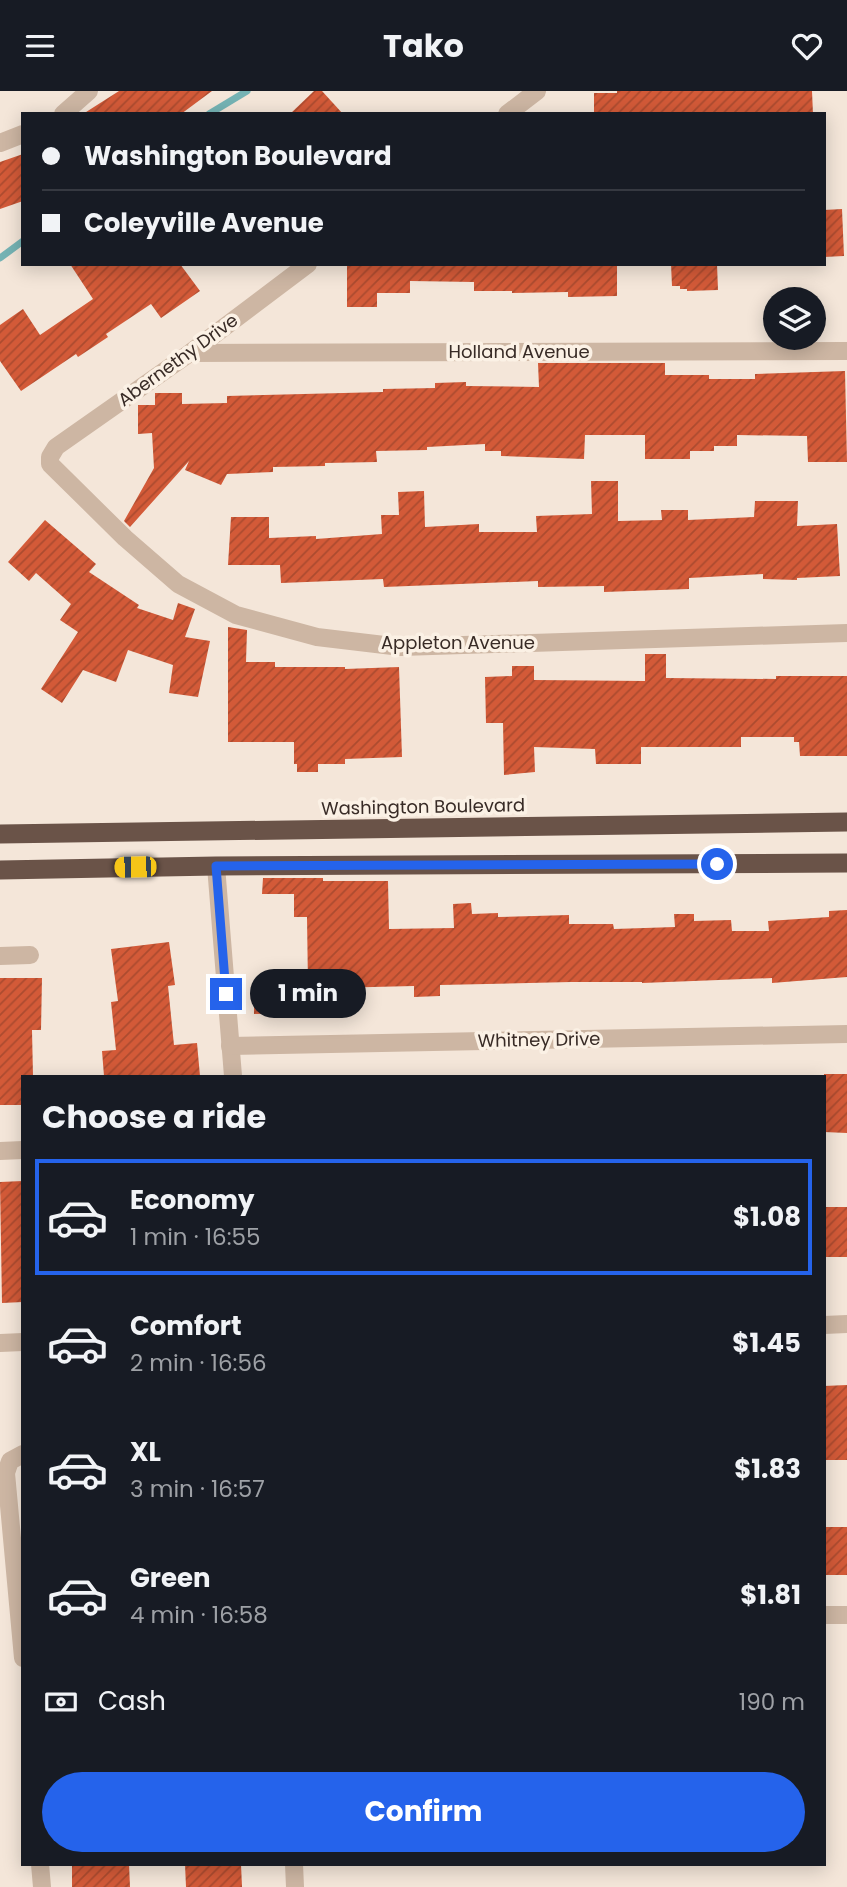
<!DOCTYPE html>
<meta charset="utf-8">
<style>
:root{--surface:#171b24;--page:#20242c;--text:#f1f3f6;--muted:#9ea1a6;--line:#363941;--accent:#2563eb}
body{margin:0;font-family:Poppins,sans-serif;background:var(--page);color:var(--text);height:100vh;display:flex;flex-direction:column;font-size:26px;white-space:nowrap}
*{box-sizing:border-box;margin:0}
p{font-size:23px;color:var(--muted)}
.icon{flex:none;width:38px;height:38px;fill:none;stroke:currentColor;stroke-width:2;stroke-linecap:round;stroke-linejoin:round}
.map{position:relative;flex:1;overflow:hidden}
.sheet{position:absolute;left:21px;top:984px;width:805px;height:791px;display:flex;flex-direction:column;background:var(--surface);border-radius:0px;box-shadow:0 4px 18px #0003}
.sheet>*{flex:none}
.top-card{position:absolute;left:21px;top:21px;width:805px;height:154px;border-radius:0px;box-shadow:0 4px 18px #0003;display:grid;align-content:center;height:154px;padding:0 21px;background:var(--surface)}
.tools{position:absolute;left:763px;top:196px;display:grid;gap:14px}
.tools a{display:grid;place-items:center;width:63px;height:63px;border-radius:50%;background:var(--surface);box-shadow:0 4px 18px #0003;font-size:35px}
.end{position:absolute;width:32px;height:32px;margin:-16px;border:9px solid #2563eb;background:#fff;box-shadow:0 0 0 4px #fff}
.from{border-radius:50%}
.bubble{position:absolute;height:49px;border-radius:24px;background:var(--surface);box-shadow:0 4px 18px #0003;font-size:23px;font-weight:700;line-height:49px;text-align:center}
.car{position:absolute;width:21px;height:42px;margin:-21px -10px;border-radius:9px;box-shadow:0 0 5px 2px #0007;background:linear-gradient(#f5c518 24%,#345 0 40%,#f5c518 0 76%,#345 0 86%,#f5c518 0)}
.top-card b{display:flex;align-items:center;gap:24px;height:66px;font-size:26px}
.top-card b+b{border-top:2px solid var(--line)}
.top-card i{width:18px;height:18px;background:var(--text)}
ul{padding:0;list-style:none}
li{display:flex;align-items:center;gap:21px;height:116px;margin:0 14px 10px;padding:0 7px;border:4px solid transparent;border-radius:0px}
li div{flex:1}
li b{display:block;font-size:26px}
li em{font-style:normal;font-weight:700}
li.active{border-color:var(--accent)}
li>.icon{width:63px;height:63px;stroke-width:1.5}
h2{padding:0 21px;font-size:32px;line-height:84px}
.pay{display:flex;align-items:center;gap:18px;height:77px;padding:0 21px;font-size:26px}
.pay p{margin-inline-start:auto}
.action{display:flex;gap:14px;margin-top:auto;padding:14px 21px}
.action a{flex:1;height:80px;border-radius:42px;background:var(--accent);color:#fff;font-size:28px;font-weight:700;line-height:80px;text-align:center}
header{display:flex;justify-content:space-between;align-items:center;height:91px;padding:0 21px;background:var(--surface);font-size:32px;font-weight:700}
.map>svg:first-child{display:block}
</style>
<header><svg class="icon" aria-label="menu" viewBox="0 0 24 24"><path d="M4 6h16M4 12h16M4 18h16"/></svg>Tako<svg class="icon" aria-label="heart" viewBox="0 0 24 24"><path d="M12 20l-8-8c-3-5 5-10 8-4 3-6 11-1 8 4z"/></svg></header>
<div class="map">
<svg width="847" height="1796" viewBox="0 0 847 1796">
<defs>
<pattern id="building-hatch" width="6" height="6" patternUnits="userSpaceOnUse" patternTransform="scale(1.75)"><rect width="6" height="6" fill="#d35a38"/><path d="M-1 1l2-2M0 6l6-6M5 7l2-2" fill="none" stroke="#ac4b2f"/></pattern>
</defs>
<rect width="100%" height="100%" fill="#f4e6d9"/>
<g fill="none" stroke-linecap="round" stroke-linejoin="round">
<g stroke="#75b3b4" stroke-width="7">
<polyline points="209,23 247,0"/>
<polyline points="0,167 23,150"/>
</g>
</g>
<g fill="url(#building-hatch)">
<polygon points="119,0 212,0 181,23 83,23"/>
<polygon points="314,0 322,0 343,23 290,23"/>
<polygon points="617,0 812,0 813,23 594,23 594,2 617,2"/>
<polygon points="23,63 23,110 0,118 0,71"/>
<polygon points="842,118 844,165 824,166 824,119"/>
<polygon points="70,173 180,173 200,200 161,227 151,213 106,243 108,246 78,266 76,263 21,300 0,270 0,234 23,218 40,244 93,208"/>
<polygon points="347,173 617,173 617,205 568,206 568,201 512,202 512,200 474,200 474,191 410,190 410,202 377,202 377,216 347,216"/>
<polygon points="671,173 717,173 718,199 687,200 687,198 680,198 680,195 672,195"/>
<polygon points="538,272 665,272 665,284 709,284 709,288 755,288 755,283 845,280 847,371 808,371 807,345 737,344 737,355 714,355 714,360 690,360 690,368 645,368 645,344 585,344 584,368 501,365 501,360 485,360 485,353 427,356 427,359 376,360 377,371 325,372 325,375 273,376 273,381 227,383 221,394 185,379 189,370 130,436 124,430 154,377 152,342 138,343 138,314 155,314 155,302 182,302 182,313 227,312 227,305 383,301 383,298 435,297 435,292 466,291 466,295 539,296"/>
<polygon points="591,390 618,390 618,430 662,429 661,419 688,419 688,429 754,426 755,410 798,410 797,435 837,433 840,485 797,487 797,489 763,488 763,483 689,487 689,498 604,501 604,495 538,496 538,490 384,496 383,488 281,492 280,474 228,474 231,426 269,426 269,447 316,445 316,448 382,443 381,424 399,424 398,401 424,400 425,436 479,433 479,441 537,441 536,425 592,423"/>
<polygon points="45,429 96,473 89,481 139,514 137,517 173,529 178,512 195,518 185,546 210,550 198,606 169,602 173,574 128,559 116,591 83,579 62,612 41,598 78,541 60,529 71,513 36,482 29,490 8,471"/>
<polygon points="228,536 247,539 246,571 275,571 275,576 345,576 345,578 399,576 402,666 345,668 345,673 318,673 318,681 297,681 297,673 294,673 294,651 228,651"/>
<polygon points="645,563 666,563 666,587 776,588 776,585 847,585 847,665 800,665 799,651 794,651 794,646 741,646 741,656 641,656 641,673 596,673 595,658 534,656 535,681 504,684 503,632 486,632 485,586 512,585 512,575 534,575 534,589 645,590"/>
<polygon points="263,787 323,787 323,790 388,790 389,838 454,837 453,813 471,812 472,823 498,822 498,826 569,824 569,833 613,833 614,838 675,836 674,823 694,823 694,830 731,829 732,840 769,840 768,830 829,826 829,820 847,819 847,886 772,892 772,887 642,892 642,891 571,891 440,894 440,905 414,906 414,895 331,897 331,922 254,923 254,896 308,895 307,826 294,826 294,803 262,803"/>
<polygon points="169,851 175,894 168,895 174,954 197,952 200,985 104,985 102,960 116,959 111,911 118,910 111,858"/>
<polygon points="0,887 42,887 41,939 32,939 33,985 23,985 23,1014 0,1014"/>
<polygon points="824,983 847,983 847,1042 824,1041"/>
<polygon points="23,1090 23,1211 2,1212 0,1091"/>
<rect x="824" y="1116" width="23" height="50"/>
<polygon points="847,1294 847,1369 824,1369 824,1295"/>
<polygon points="825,1436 847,1436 847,1484 826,1484"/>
<polygon points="72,1773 129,1773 130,1796 72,1796"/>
<polygon points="185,1773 241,1773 242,1796 186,1796"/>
</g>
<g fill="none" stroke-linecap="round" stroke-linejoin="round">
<g stroke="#cdb6a3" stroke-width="18">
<polyline points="63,23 89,0"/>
<polyline points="507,23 537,0"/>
<polyline points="0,52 23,43"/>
<polyline points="308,173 190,262 56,356 50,366 50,373 125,447 178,493 236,524 317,546 401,556 847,542"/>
<polyline points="190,262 847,260"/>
<polyline points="216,775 233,985"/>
<polyline points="0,865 30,864"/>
<polyline points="230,955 847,943"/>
<polyline points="0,1060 23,1059"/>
<polyline points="824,1234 847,1233"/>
<polyline points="0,1252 23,1251"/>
<polyline points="23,1363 10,1370 6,1382 23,1567"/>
<polyline points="824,1524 847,1524"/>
<polyline points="40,1773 42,1796"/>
<polyline points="294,1773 295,1796"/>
</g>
<g stroke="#6a5348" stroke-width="19">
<polyline points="0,743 847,731"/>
<polyline points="0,779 216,775 847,772"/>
</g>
</g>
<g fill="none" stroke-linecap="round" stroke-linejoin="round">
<polyline stroke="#2563eb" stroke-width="9" points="226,903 216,775 717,773"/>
</g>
<g text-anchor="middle" stroke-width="7" stroke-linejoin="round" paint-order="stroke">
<g font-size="18" fill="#382b26" stroke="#fbf1e5">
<text x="519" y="267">Holland Avenue</text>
<text transform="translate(178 269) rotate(-36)" y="6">Abernethy Drive</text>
<text x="458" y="558">Appleton Avenue</text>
<text transform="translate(423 716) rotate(-1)" y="6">Washington Boulevard</text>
<text transform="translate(539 949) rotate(-1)" y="6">Whitney Drive</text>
</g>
</g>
</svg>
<div class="tools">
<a><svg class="icon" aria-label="layers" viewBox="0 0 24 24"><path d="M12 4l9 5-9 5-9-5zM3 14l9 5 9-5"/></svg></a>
</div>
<i class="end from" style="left:717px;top:773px"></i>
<i class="end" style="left:226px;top:903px"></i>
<div class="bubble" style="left:250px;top:878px;width:116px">1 min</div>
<i class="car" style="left:135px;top:776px;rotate:269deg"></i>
<div class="top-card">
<b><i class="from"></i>Washington Boulevard</b>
<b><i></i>Coleyville Avenue</b>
</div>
<section class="sheet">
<h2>Choose a ride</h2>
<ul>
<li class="active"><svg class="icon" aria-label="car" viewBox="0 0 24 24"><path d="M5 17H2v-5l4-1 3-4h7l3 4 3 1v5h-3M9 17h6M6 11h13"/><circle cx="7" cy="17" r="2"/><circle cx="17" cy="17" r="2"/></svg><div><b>Economy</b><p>1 min · 16:55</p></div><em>$1.08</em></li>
<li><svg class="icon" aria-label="car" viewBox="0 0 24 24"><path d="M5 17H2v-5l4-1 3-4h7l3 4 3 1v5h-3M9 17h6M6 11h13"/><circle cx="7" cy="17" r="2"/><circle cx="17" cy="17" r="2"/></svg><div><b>Comfort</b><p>2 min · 16:56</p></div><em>$1.45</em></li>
<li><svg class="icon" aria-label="car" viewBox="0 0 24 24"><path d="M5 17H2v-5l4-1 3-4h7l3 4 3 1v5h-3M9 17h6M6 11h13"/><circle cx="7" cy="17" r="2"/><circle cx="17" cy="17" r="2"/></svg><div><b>XL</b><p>3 min · 16:57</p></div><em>$1.83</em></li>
<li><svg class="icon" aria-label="car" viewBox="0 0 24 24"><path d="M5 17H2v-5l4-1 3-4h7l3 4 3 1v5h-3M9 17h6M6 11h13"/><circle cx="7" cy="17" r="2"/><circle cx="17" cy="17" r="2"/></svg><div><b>Green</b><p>4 min · 16:58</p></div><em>$1.81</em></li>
</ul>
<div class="pay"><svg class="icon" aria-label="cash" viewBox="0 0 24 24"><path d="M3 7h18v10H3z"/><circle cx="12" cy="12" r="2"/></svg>Cash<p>190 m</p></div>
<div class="action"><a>Confirm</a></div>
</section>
</div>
